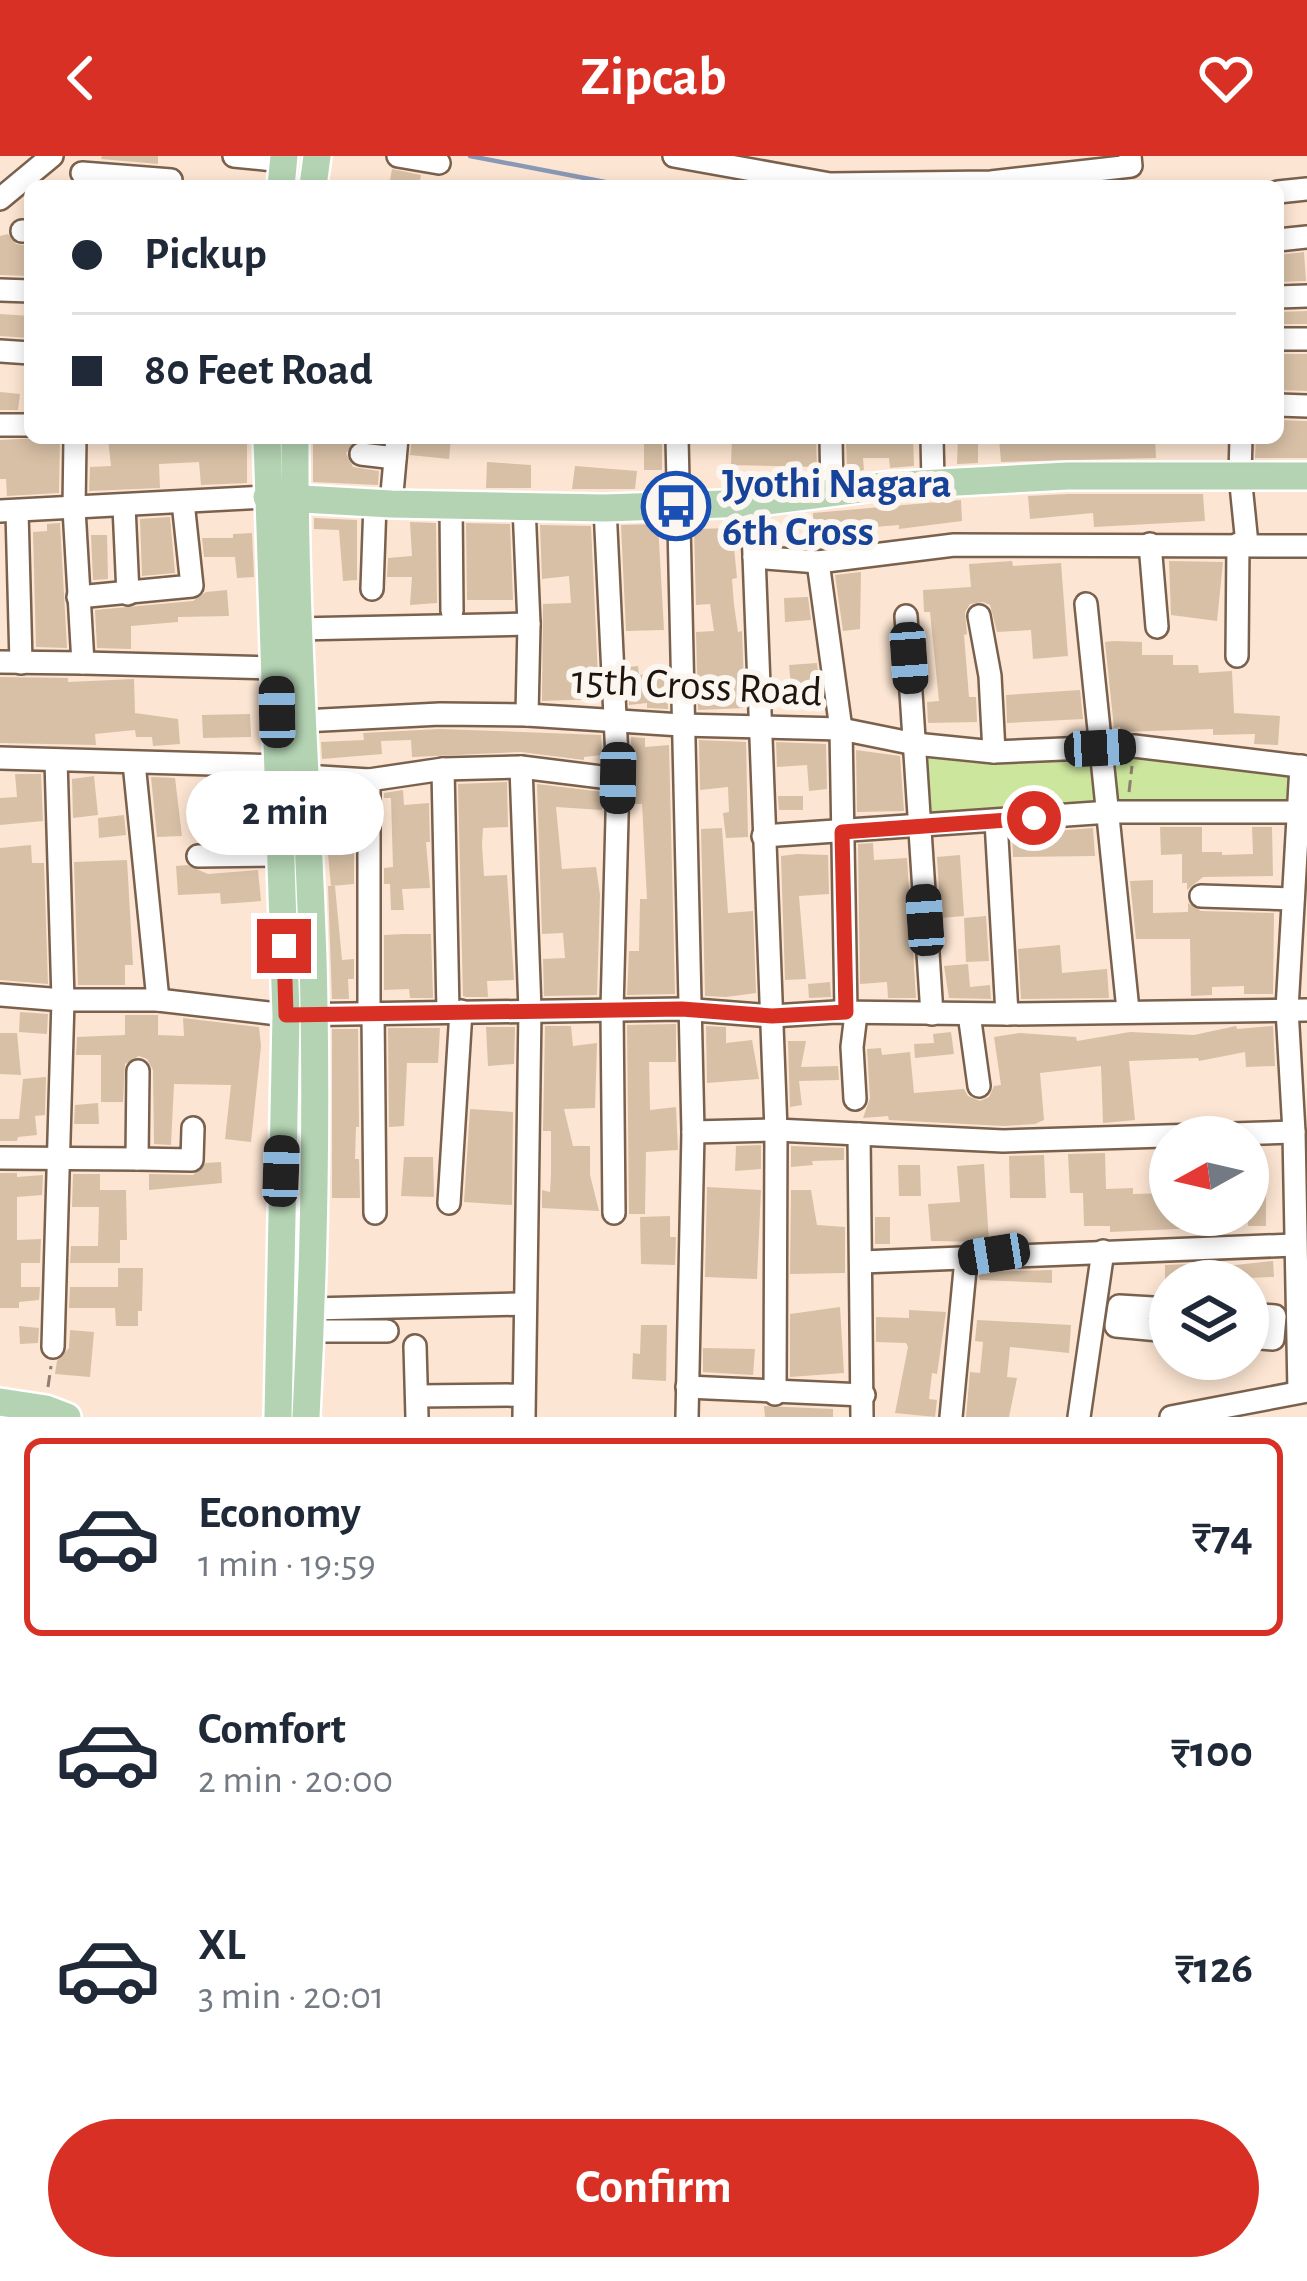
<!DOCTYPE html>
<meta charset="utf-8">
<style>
:root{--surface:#fff;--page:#f2f2f3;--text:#1f2937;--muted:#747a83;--line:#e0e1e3;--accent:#d93025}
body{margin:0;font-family:"Alegreya Sans",sans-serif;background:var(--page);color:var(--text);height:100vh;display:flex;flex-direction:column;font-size:45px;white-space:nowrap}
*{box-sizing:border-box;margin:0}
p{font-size:39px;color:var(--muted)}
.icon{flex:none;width:66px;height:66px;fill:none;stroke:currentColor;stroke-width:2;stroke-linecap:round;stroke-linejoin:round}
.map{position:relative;height:1261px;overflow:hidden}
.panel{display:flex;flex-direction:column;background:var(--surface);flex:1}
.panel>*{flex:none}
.banner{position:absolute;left:24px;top:24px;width:1260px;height:264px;border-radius:18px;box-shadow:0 6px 18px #0003;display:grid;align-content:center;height:264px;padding:0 48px;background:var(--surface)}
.needle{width:78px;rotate:262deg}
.tools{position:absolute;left:1149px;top:960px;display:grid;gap:24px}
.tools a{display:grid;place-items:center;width:120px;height:120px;border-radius:50%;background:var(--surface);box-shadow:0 6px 18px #0003;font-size:60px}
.end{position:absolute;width:54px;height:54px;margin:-27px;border:15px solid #d93025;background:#fff;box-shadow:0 0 0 6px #fff}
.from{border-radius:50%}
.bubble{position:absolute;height:84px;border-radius:42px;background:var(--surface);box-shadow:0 6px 18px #0003;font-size:39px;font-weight:600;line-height:84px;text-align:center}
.car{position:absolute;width:36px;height:72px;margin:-36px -18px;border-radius:15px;box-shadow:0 0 9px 3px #0007;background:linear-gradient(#222 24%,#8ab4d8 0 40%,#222 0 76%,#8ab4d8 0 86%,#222 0)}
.banner b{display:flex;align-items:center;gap:42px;height:114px;font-size:45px}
.banner b+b{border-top:3px solid var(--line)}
.banner i{width:30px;height:30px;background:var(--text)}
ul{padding:21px 0 0;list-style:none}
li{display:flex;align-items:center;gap:36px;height:198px;margin:0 24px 18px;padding:0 24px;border:6px solid transparent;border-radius:18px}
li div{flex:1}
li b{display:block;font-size:45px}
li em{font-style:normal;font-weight:600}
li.current{border-color:var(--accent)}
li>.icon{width:108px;height:108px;stroke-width:1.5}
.primary-button{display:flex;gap:24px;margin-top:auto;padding:24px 48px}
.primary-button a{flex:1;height:138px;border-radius:72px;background:var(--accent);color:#fff;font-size:48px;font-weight:600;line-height:138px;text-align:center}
header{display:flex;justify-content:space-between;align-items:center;height:156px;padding:0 48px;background:var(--accent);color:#fff;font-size:54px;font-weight:600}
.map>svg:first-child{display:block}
</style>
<header><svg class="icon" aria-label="back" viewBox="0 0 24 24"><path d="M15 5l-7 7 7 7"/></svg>Zipcab<svg class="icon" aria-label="heart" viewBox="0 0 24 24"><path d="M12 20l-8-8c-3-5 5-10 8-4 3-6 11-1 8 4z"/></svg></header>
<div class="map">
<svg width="1307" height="1261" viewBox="0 0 1307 1261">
<rect width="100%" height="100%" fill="#fce5d2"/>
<g fill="#cce69d">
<polygon points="922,596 1094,598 1101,650 926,664"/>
<polygon points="1112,598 1288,614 1288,652 1118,651"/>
</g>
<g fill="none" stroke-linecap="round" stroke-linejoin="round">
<g stroke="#8998b4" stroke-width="4.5">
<polyline points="470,0 626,30"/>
<polyline points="1237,30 1279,26"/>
</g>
</g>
<g fill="#d8c0a6">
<polygon points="102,0 158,0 158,8 101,3"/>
<polygon points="392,13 421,19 419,30 389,30"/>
<polygon points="8,78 16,88 30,90 30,120 0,119 0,80"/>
<polygon points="1304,96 1306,125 1278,126 1278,99"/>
<polygon points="1307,155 1307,168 1278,168 1278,156"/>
<polygon points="0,158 30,160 30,182 0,180"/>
<polygon points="1278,198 1307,198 1307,235 1278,234"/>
<polygon points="0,236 20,238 18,254 0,254"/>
<polygon points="1278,264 1307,265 1307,302 1255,302 1256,282 1278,282"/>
<polygon points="37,282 60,282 59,337 7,340 6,323 0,323 0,284"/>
<polygon points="108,282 247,282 247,327 201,329 199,306 159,308 160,332 89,335 90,311 111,310"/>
<polygon points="313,282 382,282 382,285 356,284 346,297 353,311 379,315 378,329 313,326"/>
<polygon points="412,282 451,282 449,303 410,299"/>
<polygon points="732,282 816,282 817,311 731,309"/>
<polygon points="846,282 913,282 914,310 890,312 889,302 863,302 864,314 851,316 847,313"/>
<polygon points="958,282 978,282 978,307 957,308"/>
<polygon points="999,282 1155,282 1156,302 1001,306"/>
<rect x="644" y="285" width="18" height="29"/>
<polygon points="487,306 531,309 531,332 486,332"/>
<polygon points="575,310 637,315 635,333 572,333"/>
<polygon points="1068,338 1203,338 1205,365 1094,371 1093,357 1030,363 1028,340"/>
<polygon points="961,344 962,365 899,373 899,369 849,373 850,387 815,391 813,357"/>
<polygon points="170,361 175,417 142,420 140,363"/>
<polygon points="314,362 357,364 357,424 343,425 339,374 314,373"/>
<polygon points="410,366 436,367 437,447 410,449 412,421 387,421 388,402 412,400"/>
<polygon points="60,367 67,492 36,491 33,376 47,375 47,368"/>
<polygon points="466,367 510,368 513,444 467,444"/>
<polygon points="658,368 664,474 626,475 621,369"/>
<polygon points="540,369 591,370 599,543 542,545 543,448 571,447 569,420 542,423"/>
<polygon points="732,372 737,422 732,423 734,449 738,476 742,475 745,552 698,554 696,476 714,475 710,448 696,449 694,373"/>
<polygon points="252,377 254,421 237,422 235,401 204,401 202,382 233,382 233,378"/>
<polygon points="91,379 107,379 108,423 93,424"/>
<polygon points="1012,405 1013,410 1061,407 1068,500 1033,503 1031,474 997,476 990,449 983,446 970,448 965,456 967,478 964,479 969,541 976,541 977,566 928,567 927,546 939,545 930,456 924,456 923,434 971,431 969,408"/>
<polygon points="1169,405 1223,406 1217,465 1171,459"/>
<polygon points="861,416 860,473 843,475 835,419"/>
<polygon points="227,434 229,460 178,461 178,466 131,470 131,493 97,492 95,454 193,445 206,436"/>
<polygon points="808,441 811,464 785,466 784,442"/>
<polygon points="1114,485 1142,486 1142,499 1173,499 1173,509 1198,509 1199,517 1232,515 1234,557 1280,560 1278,589 1254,588 1255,578 1213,579 1213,573 1120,576 1120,571 1114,572 1105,486"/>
<polygon points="817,507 820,529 791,531 789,509"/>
<polygon points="638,510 639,519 667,516 668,553 647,552 647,547 629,549 628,511"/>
<polygon points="0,521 68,522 68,526 134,523 135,557 178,563 180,588 153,590 152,581 136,581 135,574 95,578 96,589 0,587"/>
<polygon points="1080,534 1083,563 1007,567 1006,539"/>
<polygon points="250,558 251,581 203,582 202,559"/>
<polygon points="440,573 601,579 602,599 584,601 584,604 521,596 412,601 411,584 381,585 382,598 322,603 321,586 364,584 363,577"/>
<polygon points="631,581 645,582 645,591 669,589 675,838 627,839 629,795 639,795 640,743 647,743 642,648 632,648"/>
<polygon points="699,584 746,586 748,681 726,682 723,657 729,656 728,631 700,634"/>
<polygon points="776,586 826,588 827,633 809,635 807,609 777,611"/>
<polygon points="856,594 900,600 904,655 857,656"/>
<polygon points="15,618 41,618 43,665 0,669 0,642 17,641"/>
<polygon points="94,620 98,659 73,662 72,623"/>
<polygon points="151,621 175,622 182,680 157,681"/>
<polygon points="507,626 508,671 483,672 482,689 484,720 507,719 514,824 487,825 488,841 466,841 463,840 458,628"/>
<polygon points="537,628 603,636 602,654 556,651 562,713 596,711 600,739 597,839 544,840 543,803 565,802 563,777 542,778"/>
<polygon points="403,634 404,649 429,647 430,686 426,686 430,732 402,733 404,754 391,754 390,728 384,728 384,712 393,711 391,642 384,642 384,637"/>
<polygon points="232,638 233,661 257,659 259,681 208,684 212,639"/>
<polygon points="778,640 803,640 803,654 779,654"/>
<polygon points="354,643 354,728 331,730 325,666 332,666 330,645"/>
<polygon points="124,659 126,679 99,682 98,662"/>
<polygon points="1160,671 1202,671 1202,696 1222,696 1222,699 1253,698 1252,671 1272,671 1273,720 1203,721 1187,734 1187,727 1182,727 1182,698 1161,699"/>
<polygon points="722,672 728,757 753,755 756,837 726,841 705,840 701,673"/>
<polygon points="1093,672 1095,700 1013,701 1012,678"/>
<polygon points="873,687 874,704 907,702 916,842 888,842 887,826 860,828 858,688"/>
<polygon points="31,689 32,707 44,707 48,828 0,824 0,692"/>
<polygon points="797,698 828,699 829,738 799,740 806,823 785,824 781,700"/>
<polygon points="960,699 964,760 941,762 937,701"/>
<polygon points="127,704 133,809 125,809 125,829 78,829 74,706"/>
<polygon points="187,709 208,718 258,714 261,745 221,748 220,737 178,739 176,710"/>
<polygon points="1153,724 1153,757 1188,756 1188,747 1201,755 1274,757 1273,838 1244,838 1244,830 1212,831 1212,839 1191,840 1190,783 1136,783 1130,725"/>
<polygon points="328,730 335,730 342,804 354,803 354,823 348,823 349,843 332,843"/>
<polygon points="986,760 989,805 966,806 964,762"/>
<polygon points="404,778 431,778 433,842 410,842 409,833 384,834 384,779"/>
<polygon points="1060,789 1062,817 1107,813 1109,842 1021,843 1018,793"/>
<polygon points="968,808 970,831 990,829 991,843 949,842 944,810"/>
<polygon points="830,826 831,841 809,842 808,828"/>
<polygon points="20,856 48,858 47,878 19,876"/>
<polygon points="125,859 158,859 158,879 184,880 183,862 259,871 261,890 251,986 225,983 231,929 174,928 171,989 154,988 153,914 147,903 139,900 125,908 123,946 101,946 101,899 76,899 77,881 125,879"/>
<polygon points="676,868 676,906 649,906 650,954 676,951 678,994 646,996 645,1058 629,1058 627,869"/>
<polygon points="545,870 571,870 573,890 597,887 595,952 564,953 573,990 590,990 590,1019 599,1055 542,1052 542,1034 550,1036 551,1018 551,975 543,975"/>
<polygon points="706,870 726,871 726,887 752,884 759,923 707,927"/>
<polygon points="1236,870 1237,873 1273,870 1275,910 1246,911 1245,896 1199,905 1198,902 1129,905 1135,964 1103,967 1101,910 1040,917 1044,964 1035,968 1004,970 889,964 888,960 863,962 870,942 867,893 881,892 882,899 910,896 914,937 964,933 968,940 980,945 989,941 994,930 1001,929 994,881 1020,877 1076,881 1077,885 1130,876 1194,879"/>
<polygon points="486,871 515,871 514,908 488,910"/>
<polygon points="388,872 440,872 438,907 407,907 404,970 389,971"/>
<polygon points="332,873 358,873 359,971 356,971 355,1003 359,1003 360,1042 332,1042"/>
<polygon points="951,876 954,898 915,902 914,888 934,887 933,878"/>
<polygon points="0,877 17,877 21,919 0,918"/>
<polygon points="788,885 806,885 801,911 838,910 839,924 799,925 802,949 790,951"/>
<polygon points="46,921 45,959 35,960 37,979 18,981 17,985 0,985 0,963 19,963 23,923"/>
<polygon points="98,947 99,968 74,968 75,949"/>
<polygon points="470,953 513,956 512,1049 464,1046"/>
<polygon points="761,989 761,1013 735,1015 736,990"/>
<polygon points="791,990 844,992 844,1004 812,1005 813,1009 791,1011"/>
<polygon points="1105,997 1106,1033 1133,1032 1133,1038 1170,1037 1170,1059 1241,1059 1241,1070 1110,1076 1110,1070 1084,1070 1083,1037 1070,1037 1068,998"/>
<polygon points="1044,999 1046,1042 1010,1042 1009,1000"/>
<polygon points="404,1001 433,1001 434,1041 401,1040"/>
<polygon points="221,1006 222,1027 149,1034 149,1018 193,1019 206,1007"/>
<polygon points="984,1008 989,1086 931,1085 928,1048 960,1046 957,1010"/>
<polygon points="898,1009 920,1009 921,1040 899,1040"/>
<polygon points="0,1017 17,1017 17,1021 43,1019 42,1039 17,1041 17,1084 41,1083 40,1107 21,1107 21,1131 40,1131 39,1144 19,1146 19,1152 0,1152"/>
<polygon points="73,1018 100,1018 100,1034 126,1034 127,1084 120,1084 120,1107 70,1107 71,1090 98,1090 99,1051 72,1051"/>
<polygon points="707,1031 761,1034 757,1123 705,1121"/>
<polygon points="791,1034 811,1034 817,1069 845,1071 845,1117 790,1118"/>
<rect x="1248" y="1034" width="18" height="36"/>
<polygon points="670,1060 670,1081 676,1081 675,1109 641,1108 640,1061"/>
<rect x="875" y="1061" width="15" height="27"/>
<polygon points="1273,1105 1274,1121 1165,1125 1165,1109 1189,1108 1190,1114"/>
<polygon points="118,1112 143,1112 142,1155 138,1155 138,1170 116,1170 115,1152 69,1152 70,1131 118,1131"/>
<polygon points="1052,1114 1052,1127 980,1124 979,1121 980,1116"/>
<polygon points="840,1151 844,1217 790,1221 790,1158"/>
<polygon points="909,1154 946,1156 937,1218 932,1217 929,1243 937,1244 935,1261 895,1257 908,1191 906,1187 876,1186 876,1161 909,1162"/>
<polygon points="977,1164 1071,1169 1069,1197 1010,1191 1007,1221 1017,1222 1009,1261 966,1261 970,1216 980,1217 983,1186 975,1185"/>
<polygon points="641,1169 667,1169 666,1225 632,1223 633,1197 640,1198"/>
<polygon points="19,1170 39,1172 38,1187 20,1188"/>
<polygon points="70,1174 94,1176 90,1221 55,1218 57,1205 69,1192"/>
<polygon points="703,1192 755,1193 753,1219 703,1216"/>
<polygon points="764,1250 833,1253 833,1261 765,1261"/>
</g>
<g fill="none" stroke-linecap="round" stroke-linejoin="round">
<g stroke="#7a614d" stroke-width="26">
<g id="minor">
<polyline points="234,0 283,5"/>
<polyline points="398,0 439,7"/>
<polyline points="674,0 830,28 991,26 1131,10 1130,0"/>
<polyline points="82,17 171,24"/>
<polyline points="1278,36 1307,33"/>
<polyline points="0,43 52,0"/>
<polyline points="22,75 30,75"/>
<polyline points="1278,84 1307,81"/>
<polyline points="0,134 30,135"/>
<polyline points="1278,141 1307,140"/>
<polyline points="1278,183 1307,183"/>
<polyline points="0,195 30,197"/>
<polyline points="1278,249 1307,250"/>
<polyline points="0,269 30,269"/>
<polyline points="677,282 693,976 776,974 1003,985 1294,976"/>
<polyline points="831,282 832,336"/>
<polyline points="932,282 933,326"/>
<polyline points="1241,282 1240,319 1247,388"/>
<polyline points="361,298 395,302"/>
<polyline points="752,347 776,974 775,1238"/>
<polyline points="391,348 397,282"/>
<polyline points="451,349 452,455"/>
<polyline points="124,350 128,438"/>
<polyline points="524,350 529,468 527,559"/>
<polyline points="605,352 618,623 612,854 614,1057"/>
<polyline points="0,355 267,341"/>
<polyline points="17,355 21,507"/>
<polyline points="1150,388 1157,471"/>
<polyline points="754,401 818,406 954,389 1307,390"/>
<polyline points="818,406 841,573 846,856"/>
<polyline points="372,433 375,347"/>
<polyline points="78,441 192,430 183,346"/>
<polyline points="1086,448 1128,854"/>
<polyline points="906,460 932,858"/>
<polyline points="979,460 990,520 994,596"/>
<polyline points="297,473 529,468"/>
<polyline points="1237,500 1238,388"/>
<polyline points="0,506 83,507 74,353 75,282"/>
<polyline points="83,507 277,512"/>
<polyline points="303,565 440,558 527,559 681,569 841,573 915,588 994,596 1134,590 1307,611"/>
<polyline points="0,602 280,610 304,620 369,624"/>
<polyline points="134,607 158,844"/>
<polyline points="521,611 530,854 524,1261"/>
<polyline points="443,613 448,855"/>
<polyline points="996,665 1007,858"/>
<polyline points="763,680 1110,656 1296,656"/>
<polyline points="198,700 281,699"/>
<polyline points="1201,740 1293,743"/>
<polyline points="0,839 63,844 158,844 286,859 682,853 772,860 836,856 1007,858 1307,854"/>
<polyline points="369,856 369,624 443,613 521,611 618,623"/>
<polyline points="373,856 375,1057"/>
<polyline points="969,858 979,930"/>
<polyline points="855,943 852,891 856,858"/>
<polyline points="859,978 862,1261"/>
<polyline points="0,1002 137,1003 138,915"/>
<polyline points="137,1003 192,1004 193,972"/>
<polyline points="449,1047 461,855"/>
<polyline points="862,1106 1294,1089"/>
<polyline points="311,1153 524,1148"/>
<polyline points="1170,1153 1119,1150 1116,1170 1170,1175"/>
<polyline points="1248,1158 1275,1160 1273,1183 1248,1181"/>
<polyline points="311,1175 387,1175"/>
<polyline points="415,1190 417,1261"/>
<polyline points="53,1191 63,844 56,604"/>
<polyline points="687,1231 864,1239"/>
<polyline points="1299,1236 1294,976 1287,853 1301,610"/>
<polyline points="417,1240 522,1239"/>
<polyline points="687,1261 693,976"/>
<polyline points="951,1261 966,1103"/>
<polyline points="1079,1261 1103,1095"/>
<polyline points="1171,1261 1307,1235"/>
</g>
</g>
<g stroke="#fff" stroke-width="32">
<g id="major">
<polyline points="281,30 284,0"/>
<polyline points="313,30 317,0"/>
<polyline points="267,282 286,859 278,1261"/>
<path d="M295,282C294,456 307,629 313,803C317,955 314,1109 306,1261"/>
<polyline points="267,341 391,348 605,352 752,347 883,330 1068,320 1307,320"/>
<polyline points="0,1246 46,1253 67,1261"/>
</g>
</g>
<g stroke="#8f7e71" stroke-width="3" stroke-dasharray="12 6" stroke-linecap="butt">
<polyline points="1129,636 1132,610"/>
<polyline points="48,1231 51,1210"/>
</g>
<use href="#minor" stroke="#fff" stroke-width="21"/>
<use href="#major" stroke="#b3d3b2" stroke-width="27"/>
</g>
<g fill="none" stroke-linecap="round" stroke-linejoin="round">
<polyline stroke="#d93025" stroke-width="15" points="284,790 286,859 682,853 772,860 846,856 842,676 1034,662"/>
</g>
<defs>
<g id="bus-ring" transform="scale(3.45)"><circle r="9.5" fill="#fcf6f1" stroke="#1a4fb4" stroke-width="1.5"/><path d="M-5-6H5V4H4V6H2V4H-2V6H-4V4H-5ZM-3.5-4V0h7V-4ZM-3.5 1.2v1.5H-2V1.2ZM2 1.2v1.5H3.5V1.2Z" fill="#1a4fb4"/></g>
</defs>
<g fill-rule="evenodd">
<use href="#bus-ring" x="676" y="350"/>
</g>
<g text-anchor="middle" stroke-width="12" stroke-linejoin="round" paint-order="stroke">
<g font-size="42" font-weight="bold" fill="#164399" stroke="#fcf6f1" text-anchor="start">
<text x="722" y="341">Jyothi Nagara<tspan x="722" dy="48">6th Cross</tspan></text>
</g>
<g font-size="42" fill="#1f150d" stroke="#fcf6f1">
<text transform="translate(697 528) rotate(3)" y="15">15th Cross Road</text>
</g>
</g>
</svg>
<div class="tools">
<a><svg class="needle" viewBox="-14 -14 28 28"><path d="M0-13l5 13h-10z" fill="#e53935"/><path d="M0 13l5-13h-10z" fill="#747a83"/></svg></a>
<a><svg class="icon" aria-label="layers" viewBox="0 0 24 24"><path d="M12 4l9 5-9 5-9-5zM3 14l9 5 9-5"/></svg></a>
</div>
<i class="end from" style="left:1034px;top:662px"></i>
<i class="end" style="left:284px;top:790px"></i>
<div class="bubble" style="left:186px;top:615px;width:198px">2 min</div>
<i class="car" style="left:909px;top:502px;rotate:176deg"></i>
<i class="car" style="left:277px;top:556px;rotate:359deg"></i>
<i class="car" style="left:1100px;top:592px;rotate:87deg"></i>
<i class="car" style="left:618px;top:622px;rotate:181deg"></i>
<i class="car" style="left:925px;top:764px;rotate:356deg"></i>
<i class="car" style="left:281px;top:1015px;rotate:2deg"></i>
<i class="car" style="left:994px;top:1098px;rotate:261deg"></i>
<div class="banner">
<b><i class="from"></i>Pickup</b>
<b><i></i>80 Feet Road</b>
</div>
</div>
<section class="panel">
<ul>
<li class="current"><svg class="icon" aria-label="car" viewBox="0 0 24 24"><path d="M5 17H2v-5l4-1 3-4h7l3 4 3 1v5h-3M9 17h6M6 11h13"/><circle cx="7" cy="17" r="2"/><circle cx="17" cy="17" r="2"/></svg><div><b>Economy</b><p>1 min · 19:59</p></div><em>₹74</em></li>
<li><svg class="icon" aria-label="car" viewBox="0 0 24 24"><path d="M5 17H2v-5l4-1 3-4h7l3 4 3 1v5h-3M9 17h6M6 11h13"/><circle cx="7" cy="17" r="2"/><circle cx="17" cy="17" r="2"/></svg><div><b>Comfort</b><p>2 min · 20:00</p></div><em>₹100</em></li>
<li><svg class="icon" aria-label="car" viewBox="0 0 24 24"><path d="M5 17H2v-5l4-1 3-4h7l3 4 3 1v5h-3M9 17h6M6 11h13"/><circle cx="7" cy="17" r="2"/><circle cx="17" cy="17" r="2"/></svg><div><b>XL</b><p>3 min · 20:01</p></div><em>₹126</em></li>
</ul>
<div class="primary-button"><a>Confirm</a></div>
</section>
